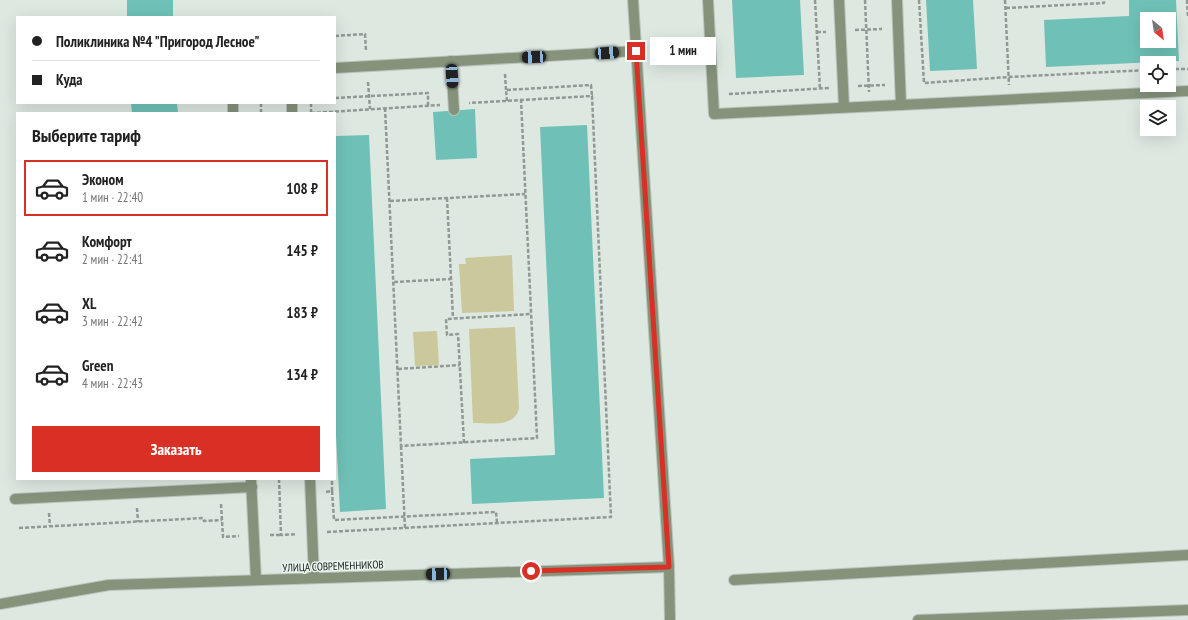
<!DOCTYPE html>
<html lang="ru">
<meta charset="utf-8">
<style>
:root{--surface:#fff;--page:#f2f2f2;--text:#222;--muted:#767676;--line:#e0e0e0;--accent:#d93025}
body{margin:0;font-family:"PT Sans Narrow",sans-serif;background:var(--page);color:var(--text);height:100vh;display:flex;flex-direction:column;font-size:15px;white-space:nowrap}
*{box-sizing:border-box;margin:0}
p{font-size:13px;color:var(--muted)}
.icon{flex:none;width:22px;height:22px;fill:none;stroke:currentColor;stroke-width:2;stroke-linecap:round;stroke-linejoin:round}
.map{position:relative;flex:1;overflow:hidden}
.drawer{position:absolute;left:16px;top:112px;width:320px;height:368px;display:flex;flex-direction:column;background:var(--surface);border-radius:0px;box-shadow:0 4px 16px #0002}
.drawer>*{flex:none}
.hud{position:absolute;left:16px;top:16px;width:320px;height:88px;border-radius:0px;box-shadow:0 4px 16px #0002;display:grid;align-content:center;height:88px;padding:0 16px;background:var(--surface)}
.needle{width:26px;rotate:150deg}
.controls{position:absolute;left:1140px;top:12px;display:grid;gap:8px}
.controls a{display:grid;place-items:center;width:36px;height:36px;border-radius:0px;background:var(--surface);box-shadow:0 4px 16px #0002;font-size:20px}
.end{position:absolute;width:18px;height:18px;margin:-9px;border:5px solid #d93025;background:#fff;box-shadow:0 0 0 2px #fff}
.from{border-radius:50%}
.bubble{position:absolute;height:28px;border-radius:0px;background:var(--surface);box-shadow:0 4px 16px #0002;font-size:13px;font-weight:800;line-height:28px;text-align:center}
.car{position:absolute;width:12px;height:24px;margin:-12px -6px;border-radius:5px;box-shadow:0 0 3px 1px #0007;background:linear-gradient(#222 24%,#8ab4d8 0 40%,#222 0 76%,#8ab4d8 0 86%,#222 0)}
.hud b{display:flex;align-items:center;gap:14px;height:38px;font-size:15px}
.hud b+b{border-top:1px solid var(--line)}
.hud i{width:10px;height:10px;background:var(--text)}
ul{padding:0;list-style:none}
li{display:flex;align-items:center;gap:12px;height:56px;margin:0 8px 6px;padding:0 8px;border:2px solid transparent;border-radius:0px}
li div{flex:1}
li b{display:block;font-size:15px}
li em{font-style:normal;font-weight:800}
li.selected{border-color:var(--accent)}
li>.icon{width:36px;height:36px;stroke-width:1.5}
h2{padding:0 16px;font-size:18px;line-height:48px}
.action{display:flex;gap:8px;margin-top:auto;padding:8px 16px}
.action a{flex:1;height:46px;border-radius:0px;background:var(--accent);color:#fff;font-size:16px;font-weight:800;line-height:46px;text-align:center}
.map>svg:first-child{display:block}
</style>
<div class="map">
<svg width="1188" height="620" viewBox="0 0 1188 620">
<rect width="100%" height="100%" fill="#dde8e1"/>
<g fill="#cbc89b">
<polygon points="512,255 514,311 462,313 459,264 466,264 465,258"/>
<path d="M515,327L519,408C515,428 489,423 473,423L469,329Z"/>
<polygon points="437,331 439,365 415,366 413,332"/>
</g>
<g fill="#6fc1b7" fill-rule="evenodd">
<rect x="127" y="0" width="46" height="17"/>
<polygon points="732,0 800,0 804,75 736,78"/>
<polygon points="926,0 973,0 977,69 930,71"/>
<path d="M1129,0H1176L1179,61L1046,67L1044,20L1129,16ZM1147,19H1169V41H1147Z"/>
<polygon points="131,103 177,103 178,113 132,113"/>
<polygon points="475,109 477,158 436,160 433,112"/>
<polygon points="587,125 604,498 472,504 470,459 555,455 540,127"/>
<polygon points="369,135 386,509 340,512 335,416 335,136"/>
</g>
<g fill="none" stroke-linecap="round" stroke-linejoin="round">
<g stroke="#bac3bd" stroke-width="12">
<g id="service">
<polyline points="633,0 669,567"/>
<polyline points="708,0 714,114 1188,91"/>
<polyline points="839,0 844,107"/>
<polyline points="897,0 901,105"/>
<polyline points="451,61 454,110"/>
<polyline points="335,68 636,51"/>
<polyline points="233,103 233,113"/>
<polyline points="292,103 292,113"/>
<polyline points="251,479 256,580"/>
<polyline points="310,479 314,578"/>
<polyline points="15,499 252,487"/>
<polyline points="734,580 1188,555"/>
<polyline points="918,620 1188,610"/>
</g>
</g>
<g stroke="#bac3bd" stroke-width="12">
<polyline id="minor" points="0,604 109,585 669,567 670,620"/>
</g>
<g stroke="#919994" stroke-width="2.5" stroke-dasharray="4 2" stroke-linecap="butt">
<polyline points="815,0 820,89"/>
<polyline points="865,0 869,92"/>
<polyline points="919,0 924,83 1009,77 1147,70"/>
<polyline points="1005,0 1009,85"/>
<polyline points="1187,0 1188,17"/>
<polyline points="1006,8 1104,3 1104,0"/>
<polyline points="855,30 882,29"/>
<polyline points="817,32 826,32"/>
<polyline points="335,36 365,34 366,51"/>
<polyline points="1169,69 1188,69"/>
<polyline points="505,74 506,90"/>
<polyline points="368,82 370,109"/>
<polyline points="858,86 885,85"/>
<polyline points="729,94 829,88"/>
<polyline points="335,98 428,93 428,106"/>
<polyline points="507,101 506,90 591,85 592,96"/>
<polyline points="261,103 261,113"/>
<polyline points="311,103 311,112"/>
<polyline points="385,108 401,446 537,438 521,100"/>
<polyline points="311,113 440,105"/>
<polyline points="447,198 453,318"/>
<polyline points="390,201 525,194"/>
<polyline points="394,282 451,279"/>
<polyline points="398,369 460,365"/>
<polyline points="464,443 458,334 447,335 446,319 531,314"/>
<polyline points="401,446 405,528"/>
<polyline points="279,479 281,535 297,534"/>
<polyline points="332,491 334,520 496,512 497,523"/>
<polyline points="326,492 332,491 332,479"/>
<polyline points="221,504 223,537 239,536"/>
<polyline points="137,508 138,522"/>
<polyline points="49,513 50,526"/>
<polyline points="19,528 203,518 204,521 222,520"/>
<polyline points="327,532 611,517 592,96 469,103"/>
<polyline points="270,535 281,535"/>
</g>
<use href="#service" stroke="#85937b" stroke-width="10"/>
<use href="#minor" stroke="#85937b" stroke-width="10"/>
</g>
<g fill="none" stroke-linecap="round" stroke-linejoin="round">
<polyline stroke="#d93025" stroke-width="5" points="531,571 669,567 636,51"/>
</g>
<g text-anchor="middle" stroke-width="3" stroke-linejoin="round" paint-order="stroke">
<g font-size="11" fill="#181c19" stroke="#eaf5ee">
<text transform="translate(333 566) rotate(-2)" y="4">УЛИЦА СОВРЕМЕННИКОВ</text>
</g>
</g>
</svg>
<div class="controls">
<a><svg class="needle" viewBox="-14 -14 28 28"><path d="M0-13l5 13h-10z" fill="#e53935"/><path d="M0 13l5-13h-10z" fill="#767676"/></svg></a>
<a><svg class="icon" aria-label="locate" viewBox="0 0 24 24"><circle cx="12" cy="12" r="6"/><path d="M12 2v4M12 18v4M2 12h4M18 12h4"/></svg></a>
<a><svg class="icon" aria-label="layers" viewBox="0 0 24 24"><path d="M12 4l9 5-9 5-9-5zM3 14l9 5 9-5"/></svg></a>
</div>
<i class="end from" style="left:531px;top:571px"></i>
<i class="end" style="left:636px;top:51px"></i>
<div class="bubble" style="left:650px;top:37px;width:66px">1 мин</div>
<i class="car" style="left:607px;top:53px;rotate:86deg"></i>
<i class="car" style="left:534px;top:57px;rotate:267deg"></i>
<i class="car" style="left:452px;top:76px;rotate:177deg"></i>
<i class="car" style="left:438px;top:574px;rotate:268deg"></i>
<div class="hud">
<b><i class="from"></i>Поликлиника №4 &quot;Пригород Лесное&quot;</b>
<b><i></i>Куда</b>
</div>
<section class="drawer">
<h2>Выберите тариф</h2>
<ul>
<li class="selected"><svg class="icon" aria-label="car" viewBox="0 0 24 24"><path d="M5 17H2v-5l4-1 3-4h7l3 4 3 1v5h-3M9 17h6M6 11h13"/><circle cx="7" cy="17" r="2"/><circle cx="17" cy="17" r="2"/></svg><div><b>Эконом</b><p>1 мин · 22:40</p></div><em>108 ₽</em></li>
<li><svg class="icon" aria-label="car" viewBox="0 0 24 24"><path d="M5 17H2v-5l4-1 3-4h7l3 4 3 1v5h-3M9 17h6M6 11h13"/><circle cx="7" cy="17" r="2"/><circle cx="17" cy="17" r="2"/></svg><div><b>Комфорт</b><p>2 мин · 22:41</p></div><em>145 ₽</em></li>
<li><svg class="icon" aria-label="car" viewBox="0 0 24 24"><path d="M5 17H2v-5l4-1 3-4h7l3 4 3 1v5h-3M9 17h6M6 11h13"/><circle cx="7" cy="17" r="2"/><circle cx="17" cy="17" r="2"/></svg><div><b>XL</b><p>3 мин · 22:42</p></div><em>183 ₽</em></li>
<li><svg class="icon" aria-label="car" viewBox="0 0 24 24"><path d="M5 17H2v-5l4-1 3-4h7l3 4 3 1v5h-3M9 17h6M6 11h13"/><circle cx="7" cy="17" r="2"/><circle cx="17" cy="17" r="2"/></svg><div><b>Green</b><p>4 мин · 22:43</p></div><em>134 ₽</em></li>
</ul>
<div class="action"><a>Заказать</a></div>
</section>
</div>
